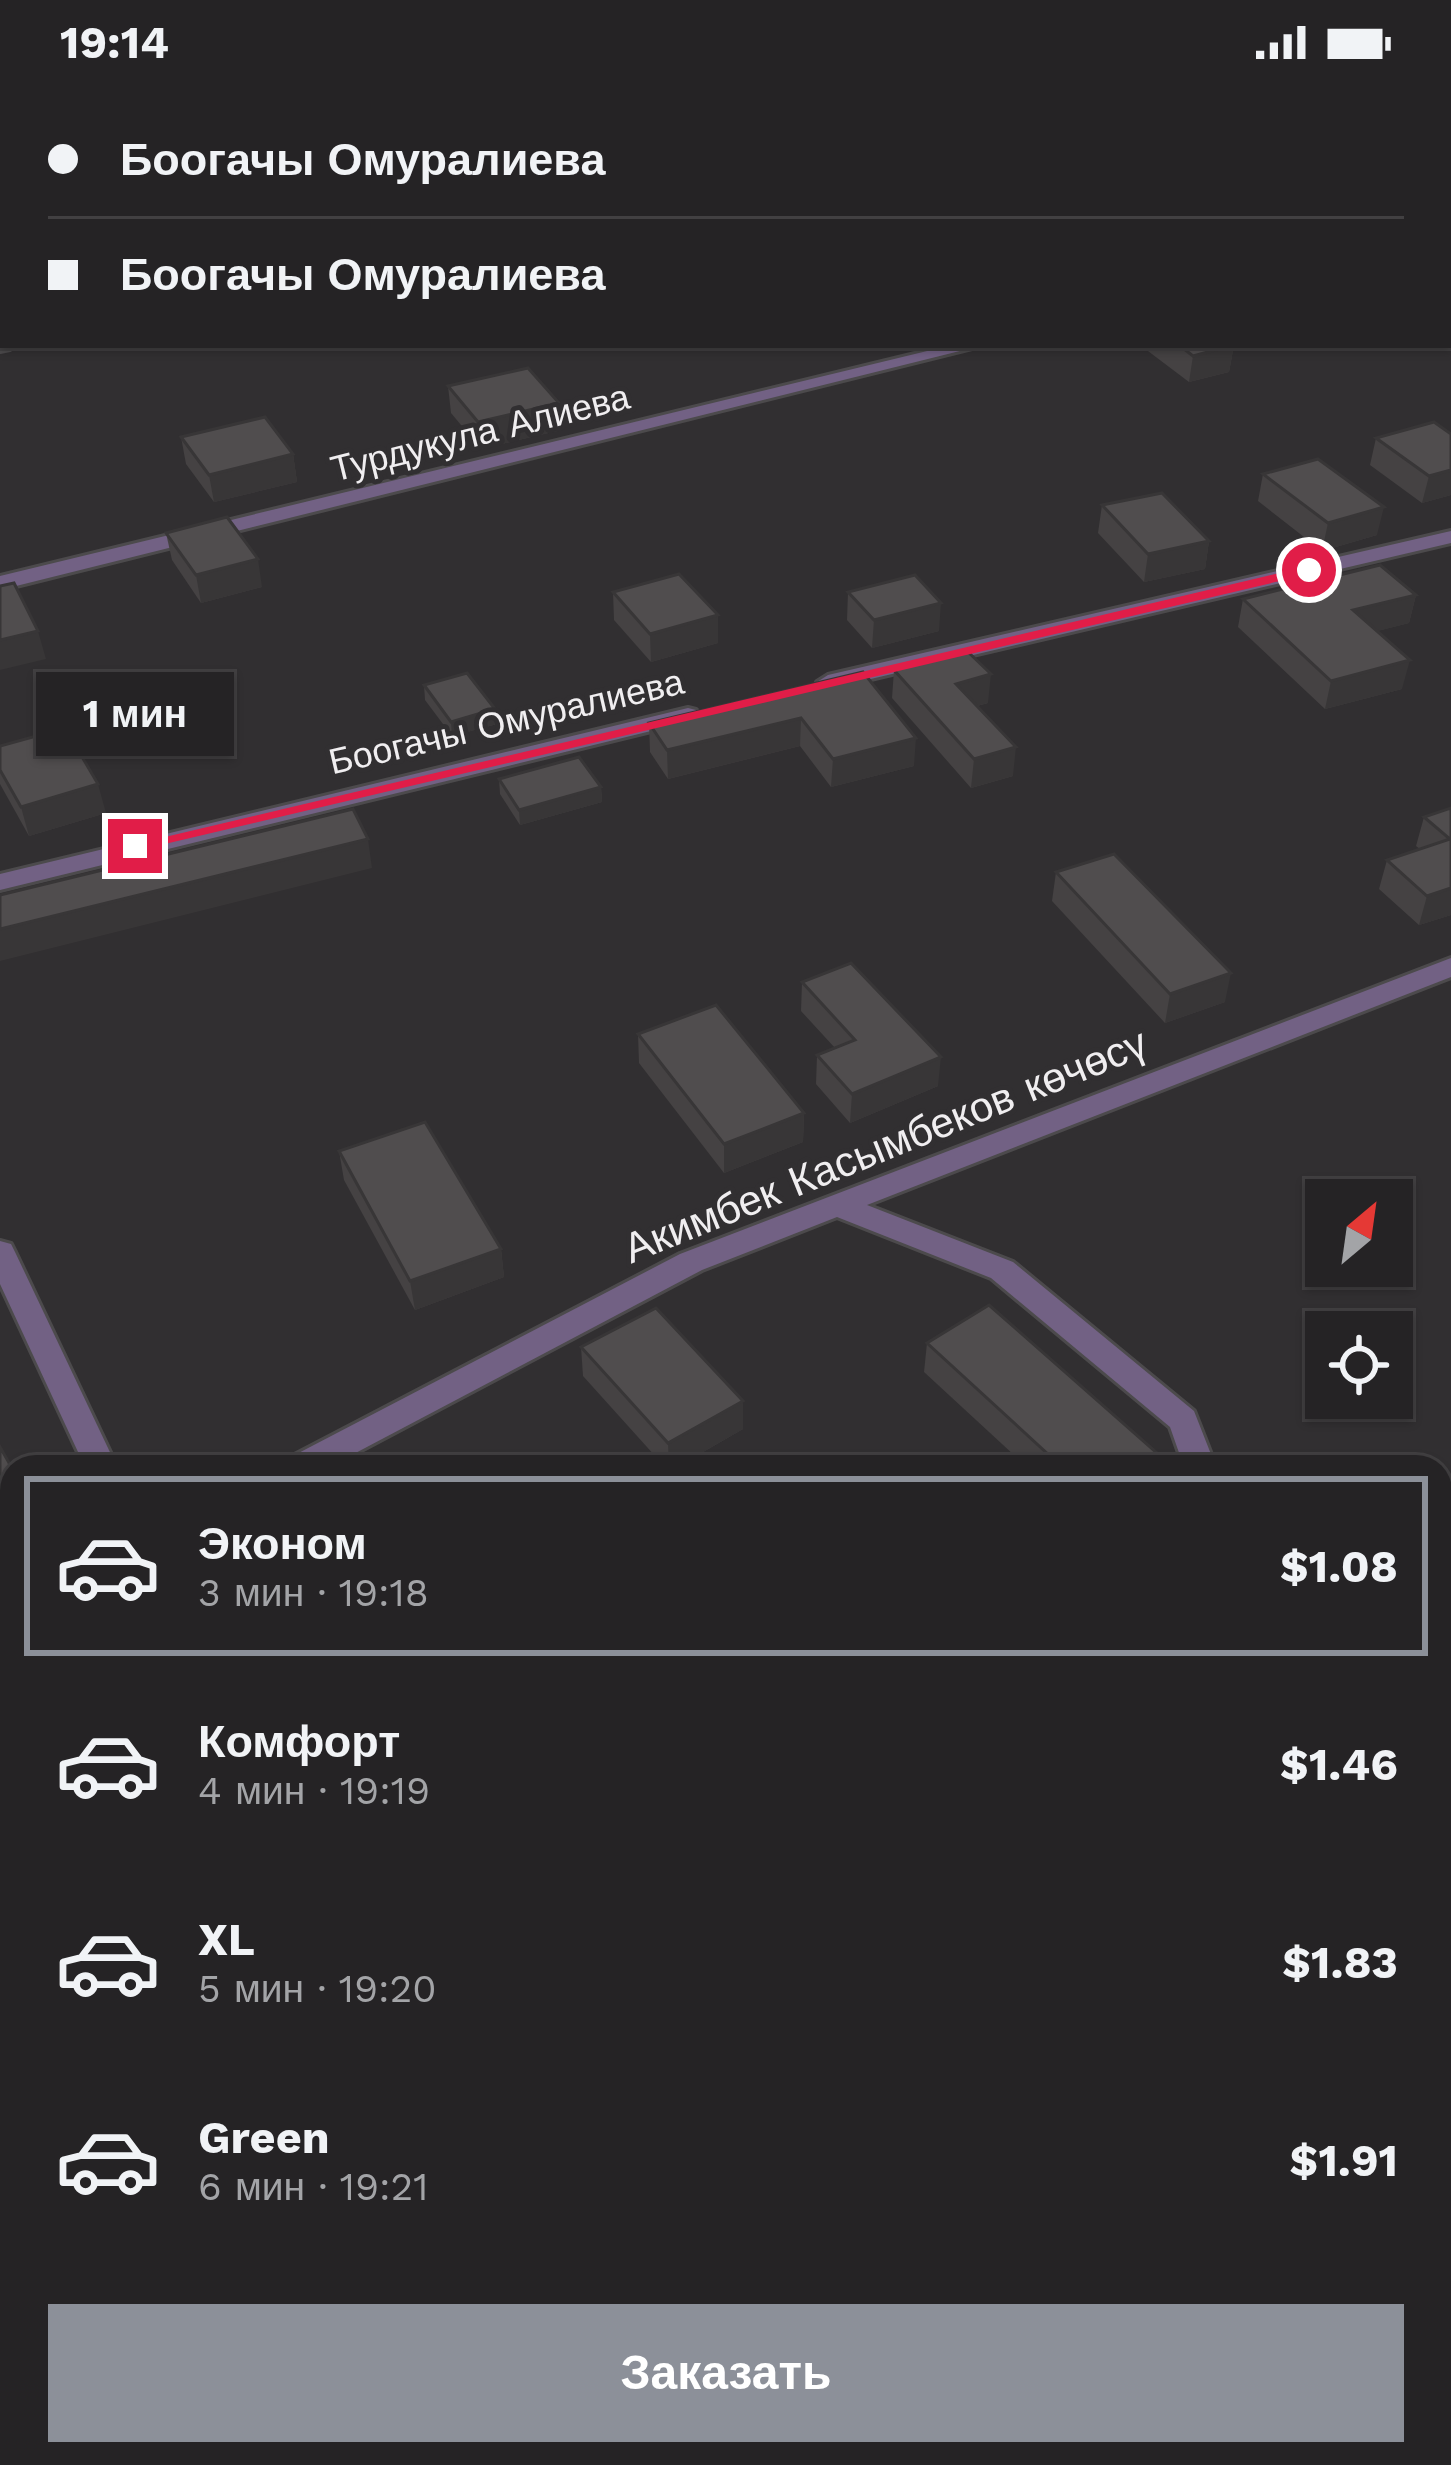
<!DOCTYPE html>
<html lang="ru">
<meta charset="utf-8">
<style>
:root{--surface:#252325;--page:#312f32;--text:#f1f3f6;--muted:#a3a4a7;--line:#424042;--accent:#8c9099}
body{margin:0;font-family:"Work Sans",sans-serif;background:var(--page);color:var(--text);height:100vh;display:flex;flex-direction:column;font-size:45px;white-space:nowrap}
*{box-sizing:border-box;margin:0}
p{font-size:39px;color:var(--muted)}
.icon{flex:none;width:66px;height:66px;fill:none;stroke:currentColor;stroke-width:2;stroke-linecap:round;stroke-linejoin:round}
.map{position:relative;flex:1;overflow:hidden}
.panel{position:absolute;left:0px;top:1371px;width:1452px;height:1011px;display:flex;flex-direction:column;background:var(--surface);border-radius:36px 36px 0 0;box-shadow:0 3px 9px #0004,0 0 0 3px var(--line)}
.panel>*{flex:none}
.top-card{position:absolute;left:0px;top:0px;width:1452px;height:264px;box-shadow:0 3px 9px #0004,0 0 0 3px var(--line);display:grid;align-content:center;height:264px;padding:0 48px;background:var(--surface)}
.needle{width:78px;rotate:29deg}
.buttons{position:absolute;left:1305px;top:1095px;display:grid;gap:24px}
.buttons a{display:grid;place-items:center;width:108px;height:108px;border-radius:0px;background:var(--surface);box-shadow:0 3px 9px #0004,0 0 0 3px var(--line);font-size:60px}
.end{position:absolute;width:54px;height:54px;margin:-27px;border:15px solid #e11d48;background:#fff;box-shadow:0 0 0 6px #fff}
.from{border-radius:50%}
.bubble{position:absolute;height:84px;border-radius:0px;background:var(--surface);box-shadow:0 3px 9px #0004,0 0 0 3px var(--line);font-size:39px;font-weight:700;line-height:84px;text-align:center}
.top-card b{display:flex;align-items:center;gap:42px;height:114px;font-size:45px}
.top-card b+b{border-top:3px solid var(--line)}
.top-card i{width:30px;height:30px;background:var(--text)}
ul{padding:21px 0 0;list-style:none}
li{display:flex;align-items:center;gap:36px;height:180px;margin:0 24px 18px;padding:0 24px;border:6px solid transparent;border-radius:0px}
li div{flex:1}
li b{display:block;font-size:45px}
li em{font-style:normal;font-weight:700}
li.selected{border-color:var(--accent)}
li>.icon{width:108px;height:108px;stroke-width:1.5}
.cta{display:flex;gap:24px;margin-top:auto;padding:24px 48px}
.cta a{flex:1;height:138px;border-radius:0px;background:var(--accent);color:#fff;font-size:48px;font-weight:700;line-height:138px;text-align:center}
.status{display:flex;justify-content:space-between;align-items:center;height:84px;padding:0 60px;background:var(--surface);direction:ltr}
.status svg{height:33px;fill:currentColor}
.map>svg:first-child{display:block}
</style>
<div class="status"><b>19:14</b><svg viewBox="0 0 49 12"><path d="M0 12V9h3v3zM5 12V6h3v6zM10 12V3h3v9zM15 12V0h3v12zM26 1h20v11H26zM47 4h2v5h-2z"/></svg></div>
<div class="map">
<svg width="1451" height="2381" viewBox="0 0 1451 2381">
<rect width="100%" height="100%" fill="#312f31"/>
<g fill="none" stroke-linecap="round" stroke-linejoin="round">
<g stroke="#4c4a4c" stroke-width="6">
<g id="minor">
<polygon points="290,0 320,0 288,3"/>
<polygon points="1212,0 1240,0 1210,3"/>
<rect x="0" y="53" width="3" height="10"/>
<rect x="1449" y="140" width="2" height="10"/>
<polygon points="0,255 3,261 12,261 10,265 0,267"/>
<polygon points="952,261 984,261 0,506 0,492"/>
<polygon points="1451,447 1451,459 828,605 817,598 828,591"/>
<polygon points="688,624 696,626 696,636 0,806 0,790"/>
<polygon points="1451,874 1451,893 867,1121 1013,1178 1194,1327 1216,1383 1184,1383 1170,1343 991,1194 837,1133 702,1186 329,1383 284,1383 289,1374 680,1170"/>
<polygon points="0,1157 11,1160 15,1168 117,1383 85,1383 0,1200"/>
<polygon points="1440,1665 1451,1669 1451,1708 1440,1704"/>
<polygon points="12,2277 12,2325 0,2330 0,2282"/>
</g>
</g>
<use href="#minor" fill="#726184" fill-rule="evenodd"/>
</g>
<g fill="#454243">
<polygon points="1140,261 1234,261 1229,288 1189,298"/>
<polygon points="448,302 561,346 481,365 451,329"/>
<polygon points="1451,350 1451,411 1422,419 1370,381 1376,354"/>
<polygon points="181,353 293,370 297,398 214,418 186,380"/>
<polygon points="1263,390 1377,451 1322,467 1258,417"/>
<polygon points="1102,421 1209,457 1205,485 1144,498 1098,449"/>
<polygon points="166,449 262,503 201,519 172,476"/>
<polygon points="613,508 718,531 718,559 651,578 614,536"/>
<polygon points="848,508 939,547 872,564 847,536"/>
<polygon points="1416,511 1409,539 1377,547 1402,605 1325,625 1238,543 1243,515"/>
<polygon points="894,586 988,619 977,622 1013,692 971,704 892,614"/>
<polygon points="863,588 914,682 831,703 800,662 668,695 650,668 649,639"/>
<polygon points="424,601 495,625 497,640 452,652 425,616"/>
<polygon points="0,662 106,729 29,752 0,700"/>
<polygon points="499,695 601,703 602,718 520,741 500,710"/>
<polygon points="1451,724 1451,831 1419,841 1379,805 1387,776 1420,765 1416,762 1424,733"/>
<polygon points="1056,788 1225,918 1165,939 1052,817"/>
<polygon points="802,898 938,1002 850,1039 816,1000 817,971 835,964 801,927"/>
<polygon points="638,950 804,1029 803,1058 724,1089 639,979"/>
<polygon points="339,1067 501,1165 504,1193 415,1226 344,1096"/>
<polygon points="927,1259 1165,1376 1163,1383 1027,1383 924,1288"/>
<polygon points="581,1263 743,1317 743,1345 677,1383 665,1383 583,1292"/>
<polygon points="12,1530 12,1690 0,1669 0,1536"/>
<polygon points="1155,2370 1403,2370 1414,2381 1154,2381 1151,2378"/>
</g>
<g fill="#383637">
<polygon points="1234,261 1229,288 1189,298 1193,272"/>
<polygon points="559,319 561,346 481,365 478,338"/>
<polygon points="293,370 297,398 214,418 209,391"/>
<polygon points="1451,386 1451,411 1422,419 1429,392"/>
<polygon points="1384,423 1377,451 1322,467 1328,439"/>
<polygon points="1209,457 1205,485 1144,498 1148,470"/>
<polygon points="258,475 262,503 201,519 196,491"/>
<polygon points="1416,511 1409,539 1347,555 1353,526"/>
<polygon points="941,519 939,547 872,564 874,536"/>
<polygon points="718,531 718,559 651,578 650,550"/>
<polygon points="38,547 46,575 0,586 0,556"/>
<polygon points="1410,576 1402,605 1325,625 1331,597"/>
<polygon points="991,590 988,619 953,628 956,600"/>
<polygon points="495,625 497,640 452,652 451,638"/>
<polygon points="801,634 800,662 668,695 667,666"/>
<polygon points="916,654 914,682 831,703 833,675"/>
<polygon points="1016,663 1013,692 971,704 974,675"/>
<polygon points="98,700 106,729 29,752 21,723"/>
<polygon points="601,703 602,718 520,741 519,726"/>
<polygon points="368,755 372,784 0,877 0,845"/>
<polygon points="1451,804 1451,831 1419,841 1427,812"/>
<polygon points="1231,889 1225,918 1165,939 1170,910"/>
<polygon points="941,973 938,1002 850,1039 852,1010"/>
<polygon points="804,1029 803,1058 724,1089 724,1060"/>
<polygon points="501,1165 504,1193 415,1226 410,1197"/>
<polygon points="743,1317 743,1345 677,1383 669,1383 668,1359"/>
<polygon points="12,1435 12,1468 0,1474 0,1441"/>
<polygon points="12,2213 12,2243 0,2251 0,2221"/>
</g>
<g fill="#504d4e" stroke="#383637" stroke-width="3">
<polygon points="1179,261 1234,261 1193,272"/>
<polygon points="528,284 559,319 478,338 448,302"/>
<polygon points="265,333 293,370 209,391 181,353"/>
<polygon points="1434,338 1451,350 1451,386 1429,392 1376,354"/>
<polygon points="1318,375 1384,423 1328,439 1263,390"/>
<polygon points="1162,409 1209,457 1148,470 1102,421"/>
<polygon points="227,433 258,475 196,491 166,449"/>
<polygon points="1380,481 1416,511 1353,526 1410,576 1331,597 1243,515"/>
<polygon points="679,490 718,531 650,550 613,508"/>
<polygon points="915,491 941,519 874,536 848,508"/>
<polygon points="14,499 38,547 0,556 0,502"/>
<polygon points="967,567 991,590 956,600 1016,663 974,675 894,586"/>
<polygon points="863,588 916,654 833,675 801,634 667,666 649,639"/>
<polygon points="467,589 495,625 451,638 424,601"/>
<polygon points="65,644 98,700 21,723 0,686 0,662"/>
<polygon points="579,673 601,703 519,726 499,695"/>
<polygon points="1451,724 1451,804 1427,812 1387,776 1450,755 1424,733"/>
<polygon points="353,725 368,755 0,845 0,811"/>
<polygon points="1114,770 1231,889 1170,910 1056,788"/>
<polygon points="851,879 941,973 852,1010 817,971 855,956 802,898"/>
<polygon points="716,921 804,1029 724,1060 638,950"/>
<polygon points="425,1038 501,1165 410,1197 339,1067"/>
<polygon points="989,1221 1165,1376 1154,1383 1062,1383 927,1259"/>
<polygon points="656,1224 743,1317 668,1359 581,1263"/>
<polygon points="0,1363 12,1384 12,1435 0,1441"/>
<polygon points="12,1530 12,1680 0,1660 0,1536"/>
<polygon points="12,2127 12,2213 0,2221 0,2135"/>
<polygon points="1169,2370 1403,2370 1414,2381 1179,2381"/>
</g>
<polygon fill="#e11d48" points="1309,482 1314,489 135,767 127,762"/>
<g text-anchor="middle" stroke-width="10" stroke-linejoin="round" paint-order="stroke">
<g font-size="36" fill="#f0eef0" stroke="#312f31">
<text transform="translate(480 348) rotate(-14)" y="13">Турдукула Алиева</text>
<text transform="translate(506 637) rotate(-13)" y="13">Боогачы Омуралиева</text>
</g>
<g font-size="42" fill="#f0eef0" stroke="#312f31">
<text transform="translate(885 1061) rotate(-22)" y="15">Акимбек Касымбеков көчөсү</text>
</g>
</g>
</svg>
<div class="buttons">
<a><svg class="needle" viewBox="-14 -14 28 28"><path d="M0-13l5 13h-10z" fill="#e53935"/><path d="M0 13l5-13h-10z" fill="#a3a4a7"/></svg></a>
<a><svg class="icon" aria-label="locate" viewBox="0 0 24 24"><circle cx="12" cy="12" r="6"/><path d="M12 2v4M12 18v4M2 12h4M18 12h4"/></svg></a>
</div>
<i class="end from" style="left:1309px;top:486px"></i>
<i class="end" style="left:135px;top:762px"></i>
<div class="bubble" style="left:36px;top:588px;width:198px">1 мин</div>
<div class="top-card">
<b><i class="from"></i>Боогачы Омуралиева</b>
<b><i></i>Боогачы Омуралиева</b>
</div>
<section class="panel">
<ul>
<li class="selected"><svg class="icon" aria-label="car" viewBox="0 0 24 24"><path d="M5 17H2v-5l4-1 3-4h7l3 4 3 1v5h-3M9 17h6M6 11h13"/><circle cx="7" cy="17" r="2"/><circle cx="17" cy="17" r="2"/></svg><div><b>Эконом</b><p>3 мин · 19:18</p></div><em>$1.08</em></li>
<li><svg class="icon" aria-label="car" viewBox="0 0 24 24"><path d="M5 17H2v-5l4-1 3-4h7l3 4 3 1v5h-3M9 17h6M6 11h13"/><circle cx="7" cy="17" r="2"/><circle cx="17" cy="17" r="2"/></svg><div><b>Комфорт</b><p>4 мин · 19:19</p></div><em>$1.46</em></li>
<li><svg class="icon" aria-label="car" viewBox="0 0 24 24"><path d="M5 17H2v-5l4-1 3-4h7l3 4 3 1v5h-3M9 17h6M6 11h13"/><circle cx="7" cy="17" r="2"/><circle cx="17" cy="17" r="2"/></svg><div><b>XL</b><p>5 мин · 19:20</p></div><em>$1.83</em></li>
<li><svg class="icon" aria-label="car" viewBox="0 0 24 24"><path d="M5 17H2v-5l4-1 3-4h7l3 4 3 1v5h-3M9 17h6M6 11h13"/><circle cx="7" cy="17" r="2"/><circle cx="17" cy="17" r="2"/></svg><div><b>Green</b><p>6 мин · 19:21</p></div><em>$1.91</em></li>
</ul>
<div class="cta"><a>Заказать</a></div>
</section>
</div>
